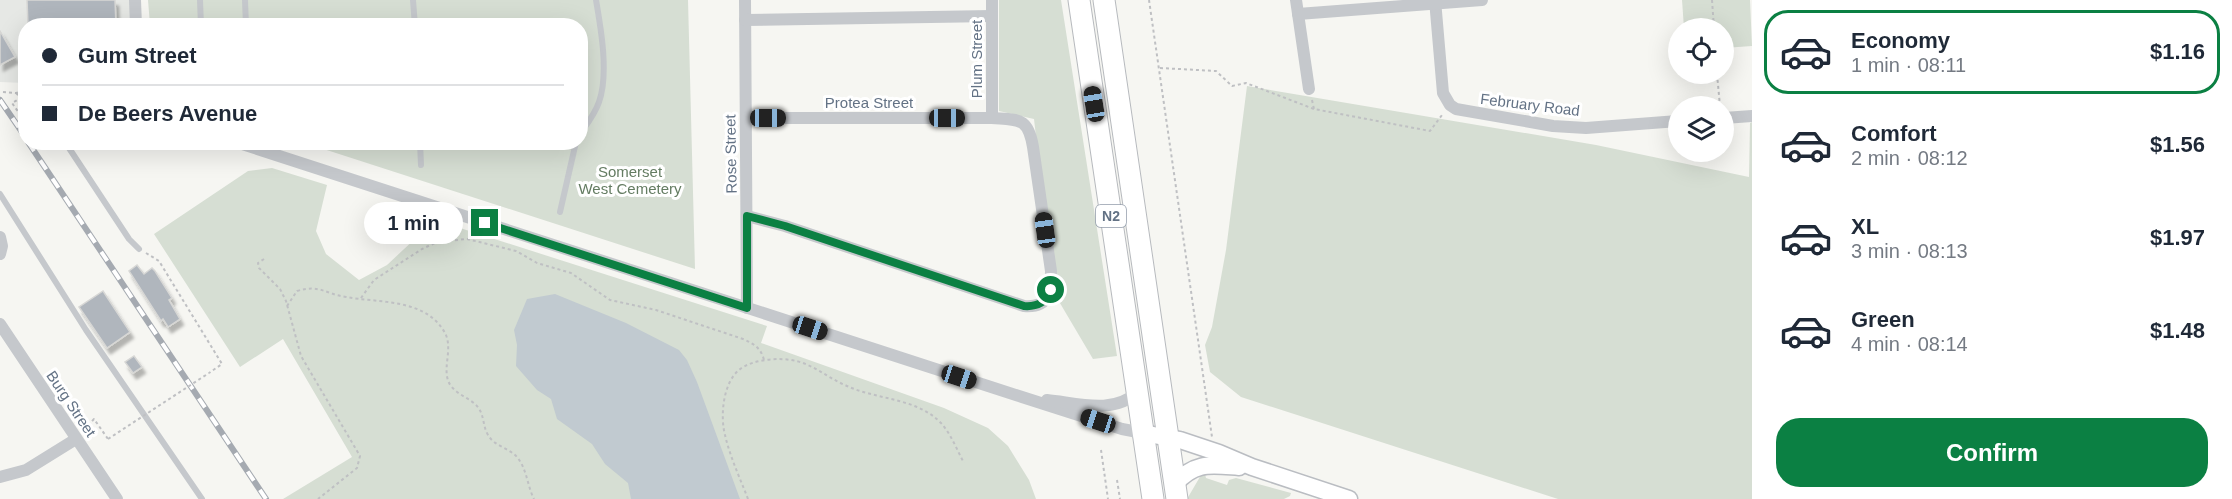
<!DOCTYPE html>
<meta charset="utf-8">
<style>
:root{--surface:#fff;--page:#f6f6f7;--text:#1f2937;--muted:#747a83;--line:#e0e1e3;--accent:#0b8043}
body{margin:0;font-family:Arial,sans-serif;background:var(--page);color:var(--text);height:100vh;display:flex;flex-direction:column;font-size:22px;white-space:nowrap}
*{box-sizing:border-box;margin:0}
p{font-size:20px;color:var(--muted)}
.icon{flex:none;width:33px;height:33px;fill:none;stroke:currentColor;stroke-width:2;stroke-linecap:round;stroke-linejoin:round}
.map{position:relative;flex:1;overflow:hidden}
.drawer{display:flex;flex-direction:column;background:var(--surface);width:480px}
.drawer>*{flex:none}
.hud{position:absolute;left:18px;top:18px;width:570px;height:132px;border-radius:24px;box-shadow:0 6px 24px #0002;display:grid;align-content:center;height:132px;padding:0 24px;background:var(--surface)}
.fabs{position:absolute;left:1668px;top:18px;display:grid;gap:12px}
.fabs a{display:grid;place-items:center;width:66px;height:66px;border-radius:50%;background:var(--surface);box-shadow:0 6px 24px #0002;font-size:30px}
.end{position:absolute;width:27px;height:27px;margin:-14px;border:8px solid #0b8043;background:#fff;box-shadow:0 0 0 3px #fff}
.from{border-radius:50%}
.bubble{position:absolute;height:42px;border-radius:21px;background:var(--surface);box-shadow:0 6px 24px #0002;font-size:20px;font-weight:600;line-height:42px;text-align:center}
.car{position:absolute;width:18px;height:36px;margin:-18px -9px;border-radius:8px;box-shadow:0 0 4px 2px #0007;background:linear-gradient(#222 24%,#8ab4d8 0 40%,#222 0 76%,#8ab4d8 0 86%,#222 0)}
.hud b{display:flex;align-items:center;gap:21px;height:57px;font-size:22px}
.hud b+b{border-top:2px solid var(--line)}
.hud i{width:15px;height:15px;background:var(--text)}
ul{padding:10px 0 0;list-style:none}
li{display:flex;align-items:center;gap:18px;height:84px;margin:0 12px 9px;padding:0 12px;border:3px solid transparent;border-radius:24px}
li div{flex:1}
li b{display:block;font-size:22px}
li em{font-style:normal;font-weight:600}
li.active{border-color:var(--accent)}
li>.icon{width:54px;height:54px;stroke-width:1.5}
.button{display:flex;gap:12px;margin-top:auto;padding:12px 24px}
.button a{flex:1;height:69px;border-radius:24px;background:var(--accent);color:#fff;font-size:24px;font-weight:600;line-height:69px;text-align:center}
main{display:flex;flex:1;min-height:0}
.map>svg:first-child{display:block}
</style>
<main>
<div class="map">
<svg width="1752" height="499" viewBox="0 0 1752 499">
<defs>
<filter id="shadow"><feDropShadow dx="3.5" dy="6" stdDeviation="1.5" flood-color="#0004"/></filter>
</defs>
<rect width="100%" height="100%" fill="#f6f6f2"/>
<polygon fill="#e6e8e5" points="0,0 134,0 135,25 26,26 25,83 0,82"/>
<g fill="#d6ded3">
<polygon points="148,0 688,0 695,269 305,143 580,142 580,26 150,25"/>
<polygon points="999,0 1061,0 1117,356 1093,359 1054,293 1034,119 999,111"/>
<polygon points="1682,0 1750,0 1752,46 1724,48 1724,28 1684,28"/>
<polygon points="1247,86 1596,145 1749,177 1750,123 1752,122 1752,499 1558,499 1241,397 1210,372 1205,345 1212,327 1226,250"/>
<polygon points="272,168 327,185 316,231 326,254 359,280 387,265 435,220 767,326 761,343 944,408 988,428 1008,446 1029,480 1036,499 283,499 352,457 283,339 240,367 154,234 248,171"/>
<polygon points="1204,470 1206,478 1227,485 1229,480 1236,478 1291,493 1290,496 1284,499 1187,499"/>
</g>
<polygon fill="#c1cad0" points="555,294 626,323 679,350 687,360 697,382 740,499 631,499 628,483 605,464 592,444 557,419 551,399 537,390 516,366 517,345 514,330 527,299"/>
<g fill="#b0b6bd" stroke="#d7d7d5" stroke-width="1.5" filter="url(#shadow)">
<polygon points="27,0 115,0 116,26 28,26"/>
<polygon points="0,31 15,57 0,65"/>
<polygon points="137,265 144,274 152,268 155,271 172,298 169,300 180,319 168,327 163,319 161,321 129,271"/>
<polygon points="103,291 130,332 107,348 79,307"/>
<polygon points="134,356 142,367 133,373 125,362"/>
</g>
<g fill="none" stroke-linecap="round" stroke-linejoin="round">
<g stroke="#babdc2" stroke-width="19">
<g id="secondary">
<polyline points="1143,433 1180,440 1219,453 1252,467 1349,499"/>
<path d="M1175,484C1195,461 1211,465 1239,467"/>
</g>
</g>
<g stroke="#b7babe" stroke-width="23">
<g id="highway">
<polyline points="1079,0 1153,499"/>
<polyline points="1104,0 1177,499"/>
</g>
</g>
<g stroke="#bfc0c3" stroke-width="2" stroke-dasharray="3 3" stroke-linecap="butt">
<polyline points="1149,0 1212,437"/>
<polyline points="1712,0 1714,28"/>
<polyline points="1160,68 1216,71 1232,86 1246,83 1314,109"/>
<polyline points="1717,74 1720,106"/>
<polyline points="3,92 16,93 26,90"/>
<polyline points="16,93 21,98 12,103 26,123"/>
<polyline points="1312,100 1314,109 1430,131 1442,115"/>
<polyline points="146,253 159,261 222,364 209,373"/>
<polyline points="264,259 258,263 259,268 280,289 286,301 301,356 360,456 357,468 318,499"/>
<path d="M361,298L374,280L422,249L437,242L467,239L516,251L537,263L571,273L610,300L656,310L743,339C754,344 761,348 764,360"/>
<path d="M287,306L297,291C320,284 325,294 346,297C378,303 426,298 445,333C454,350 440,371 451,386C458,395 469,398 476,405C485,414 482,425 488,435C494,446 509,448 517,457C527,469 527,485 534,499"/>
<polyline points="84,430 94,419 108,439"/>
<polyline points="1101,450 1108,499"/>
<polyline points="1117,480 1120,499"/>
<path d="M748,499C740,478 730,457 725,435C720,416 723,383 739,370C752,359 780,357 796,361C814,365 828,378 845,385C875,400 916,397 941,423C951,434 957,450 964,463"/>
</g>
<g stroke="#c5c8cc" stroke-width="6">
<polyline points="200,0 201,26"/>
<polyline points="245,0 246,26"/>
<polyline points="413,0 415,26"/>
<path d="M580,134C587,124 595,114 599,102C609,74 601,29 596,0"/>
<polyline points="65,142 129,239 139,249"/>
<polyline points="420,142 421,165"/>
<polyline points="0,194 86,330 202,499"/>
<polyline points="560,212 576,142"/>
</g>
<g stroke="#c5c8cc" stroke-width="12">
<polyline points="135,0 136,26"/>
<polyline points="745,0 747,308"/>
<polyline points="992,0 992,118"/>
<polyline points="1296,0 1309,89"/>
<polyline points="1435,0 1443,93 1450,105 1456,109 1553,126 1586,128 1678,121"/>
<polyline points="1298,14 1482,0"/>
<polyline points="745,20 992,16"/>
<path d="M746,118H992C1019,120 1028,117 1033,147L1051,271C1051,292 1050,308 1024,306L785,226L747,216"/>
<polyline points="1724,118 1752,116"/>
<polyline points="236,142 1022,397 1122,429 1143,433"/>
<polyline points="0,237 2,246 0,254"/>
<polyline points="0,324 117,499"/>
<path d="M1047,400C1077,403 1114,415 1137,392"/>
<polyline points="0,477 26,470 76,439"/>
</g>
<use href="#secondary" stroke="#fff" stroke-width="16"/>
<use href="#highway" stroke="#fff" stroke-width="21"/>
<g stroke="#a5aab1" stroke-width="6">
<g id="rail">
<polyline points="0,100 26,138"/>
<polyline points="28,142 266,499"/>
</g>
</g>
<use href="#rail" stroke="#fff" stroke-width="4" stroke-dasharray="11" stroke-linecap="butt"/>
<polyline stroke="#bfc0c3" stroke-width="2" stroke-dasharray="3 3" stroke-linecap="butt" points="108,439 209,373"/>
</g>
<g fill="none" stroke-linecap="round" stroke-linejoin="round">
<path stroke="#0b8043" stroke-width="8" d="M485,223L747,308V216L785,226L1024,306C1037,307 1047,302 1051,290"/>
</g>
<g text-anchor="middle" stroke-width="6" stroke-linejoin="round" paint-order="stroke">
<rect fill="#fff" stroke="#929caa" stroke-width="1.5" x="1096" y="205" width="30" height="22" rx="4.5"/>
<g font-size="14" font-weight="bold" fill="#637285">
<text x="1111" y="221">N2</text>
</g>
<g font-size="15" fill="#637285" stroke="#fff">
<text transform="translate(977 59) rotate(-90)" y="5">Plum Street</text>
<text x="869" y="108">Protea Street</text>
<text transform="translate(1530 105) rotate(7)" y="5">February Road</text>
<text transform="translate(731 154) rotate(-91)" y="5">Rose Street</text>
<text transform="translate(71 404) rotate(56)" y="5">Burg Street</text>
</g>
<g font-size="15" fill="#647c62" stroke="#fff">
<text x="630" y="177">Somerset<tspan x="630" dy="17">West Cemetery</tspan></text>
</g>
</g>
</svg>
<div class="fabs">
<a><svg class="icon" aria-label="locate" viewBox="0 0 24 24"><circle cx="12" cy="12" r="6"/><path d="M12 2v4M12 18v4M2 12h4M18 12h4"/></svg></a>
<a><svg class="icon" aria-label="layers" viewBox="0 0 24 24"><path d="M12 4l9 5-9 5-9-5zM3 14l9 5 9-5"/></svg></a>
</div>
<i class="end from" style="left:1051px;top:290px"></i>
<i class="end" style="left:485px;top:223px"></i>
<div class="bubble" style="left:364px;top:202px;width:99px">1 min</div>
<i class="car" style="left:1094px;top:104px;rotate:351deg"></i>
<i class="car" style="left:768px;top:118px;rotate:90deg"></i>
<i class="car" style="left:947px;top:118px;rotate:90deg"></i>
<i class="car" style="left:1045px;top:230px;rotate:352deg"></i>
<i class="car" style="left:810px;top:328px;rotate:108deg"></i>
<i class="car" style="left:959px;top:377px;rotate:108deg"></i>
<i class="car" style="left:1098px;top:421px;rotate:288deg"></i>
<div class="hud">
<b><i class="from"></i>Gum Street</b>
<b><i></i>De Beers Avenue</b>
</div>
</div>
<section class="drawer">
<ul>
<li class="active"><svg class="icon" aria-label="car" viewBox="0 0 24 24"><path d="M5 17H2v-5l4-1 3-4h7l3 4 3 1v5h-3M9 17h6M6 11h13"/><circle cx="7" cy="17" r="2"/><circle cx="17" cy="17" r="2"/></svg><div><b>Economy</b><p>1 min · 08:11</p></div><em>$1.16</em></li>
<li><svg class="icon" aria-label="car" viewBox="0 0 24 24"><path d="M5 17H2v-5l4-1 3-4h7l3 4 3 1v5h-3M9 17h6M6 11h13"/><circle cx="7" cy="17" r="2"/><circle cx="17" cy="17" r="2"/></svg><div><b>Comfort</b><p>2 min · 08:12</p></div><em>$1.56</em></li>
<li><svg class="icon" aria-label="car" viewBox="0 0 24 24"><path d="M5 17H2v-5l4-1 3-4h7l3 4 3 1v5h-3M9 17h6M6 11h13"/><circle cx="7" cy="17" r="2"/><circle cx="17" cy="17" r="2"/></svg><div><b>XL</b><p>3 min · 08:13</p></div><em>$1.97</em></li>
<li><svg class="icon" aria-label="car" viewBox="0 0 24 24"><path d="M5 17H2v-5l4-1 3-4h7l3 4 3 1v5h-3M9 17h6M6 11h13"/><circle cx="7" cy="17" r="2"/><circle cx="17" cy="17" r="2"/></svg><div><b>Green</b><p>4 min · 08:14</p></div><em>$1.48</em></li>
</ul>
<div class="button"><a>Confirm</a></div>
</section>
</main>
